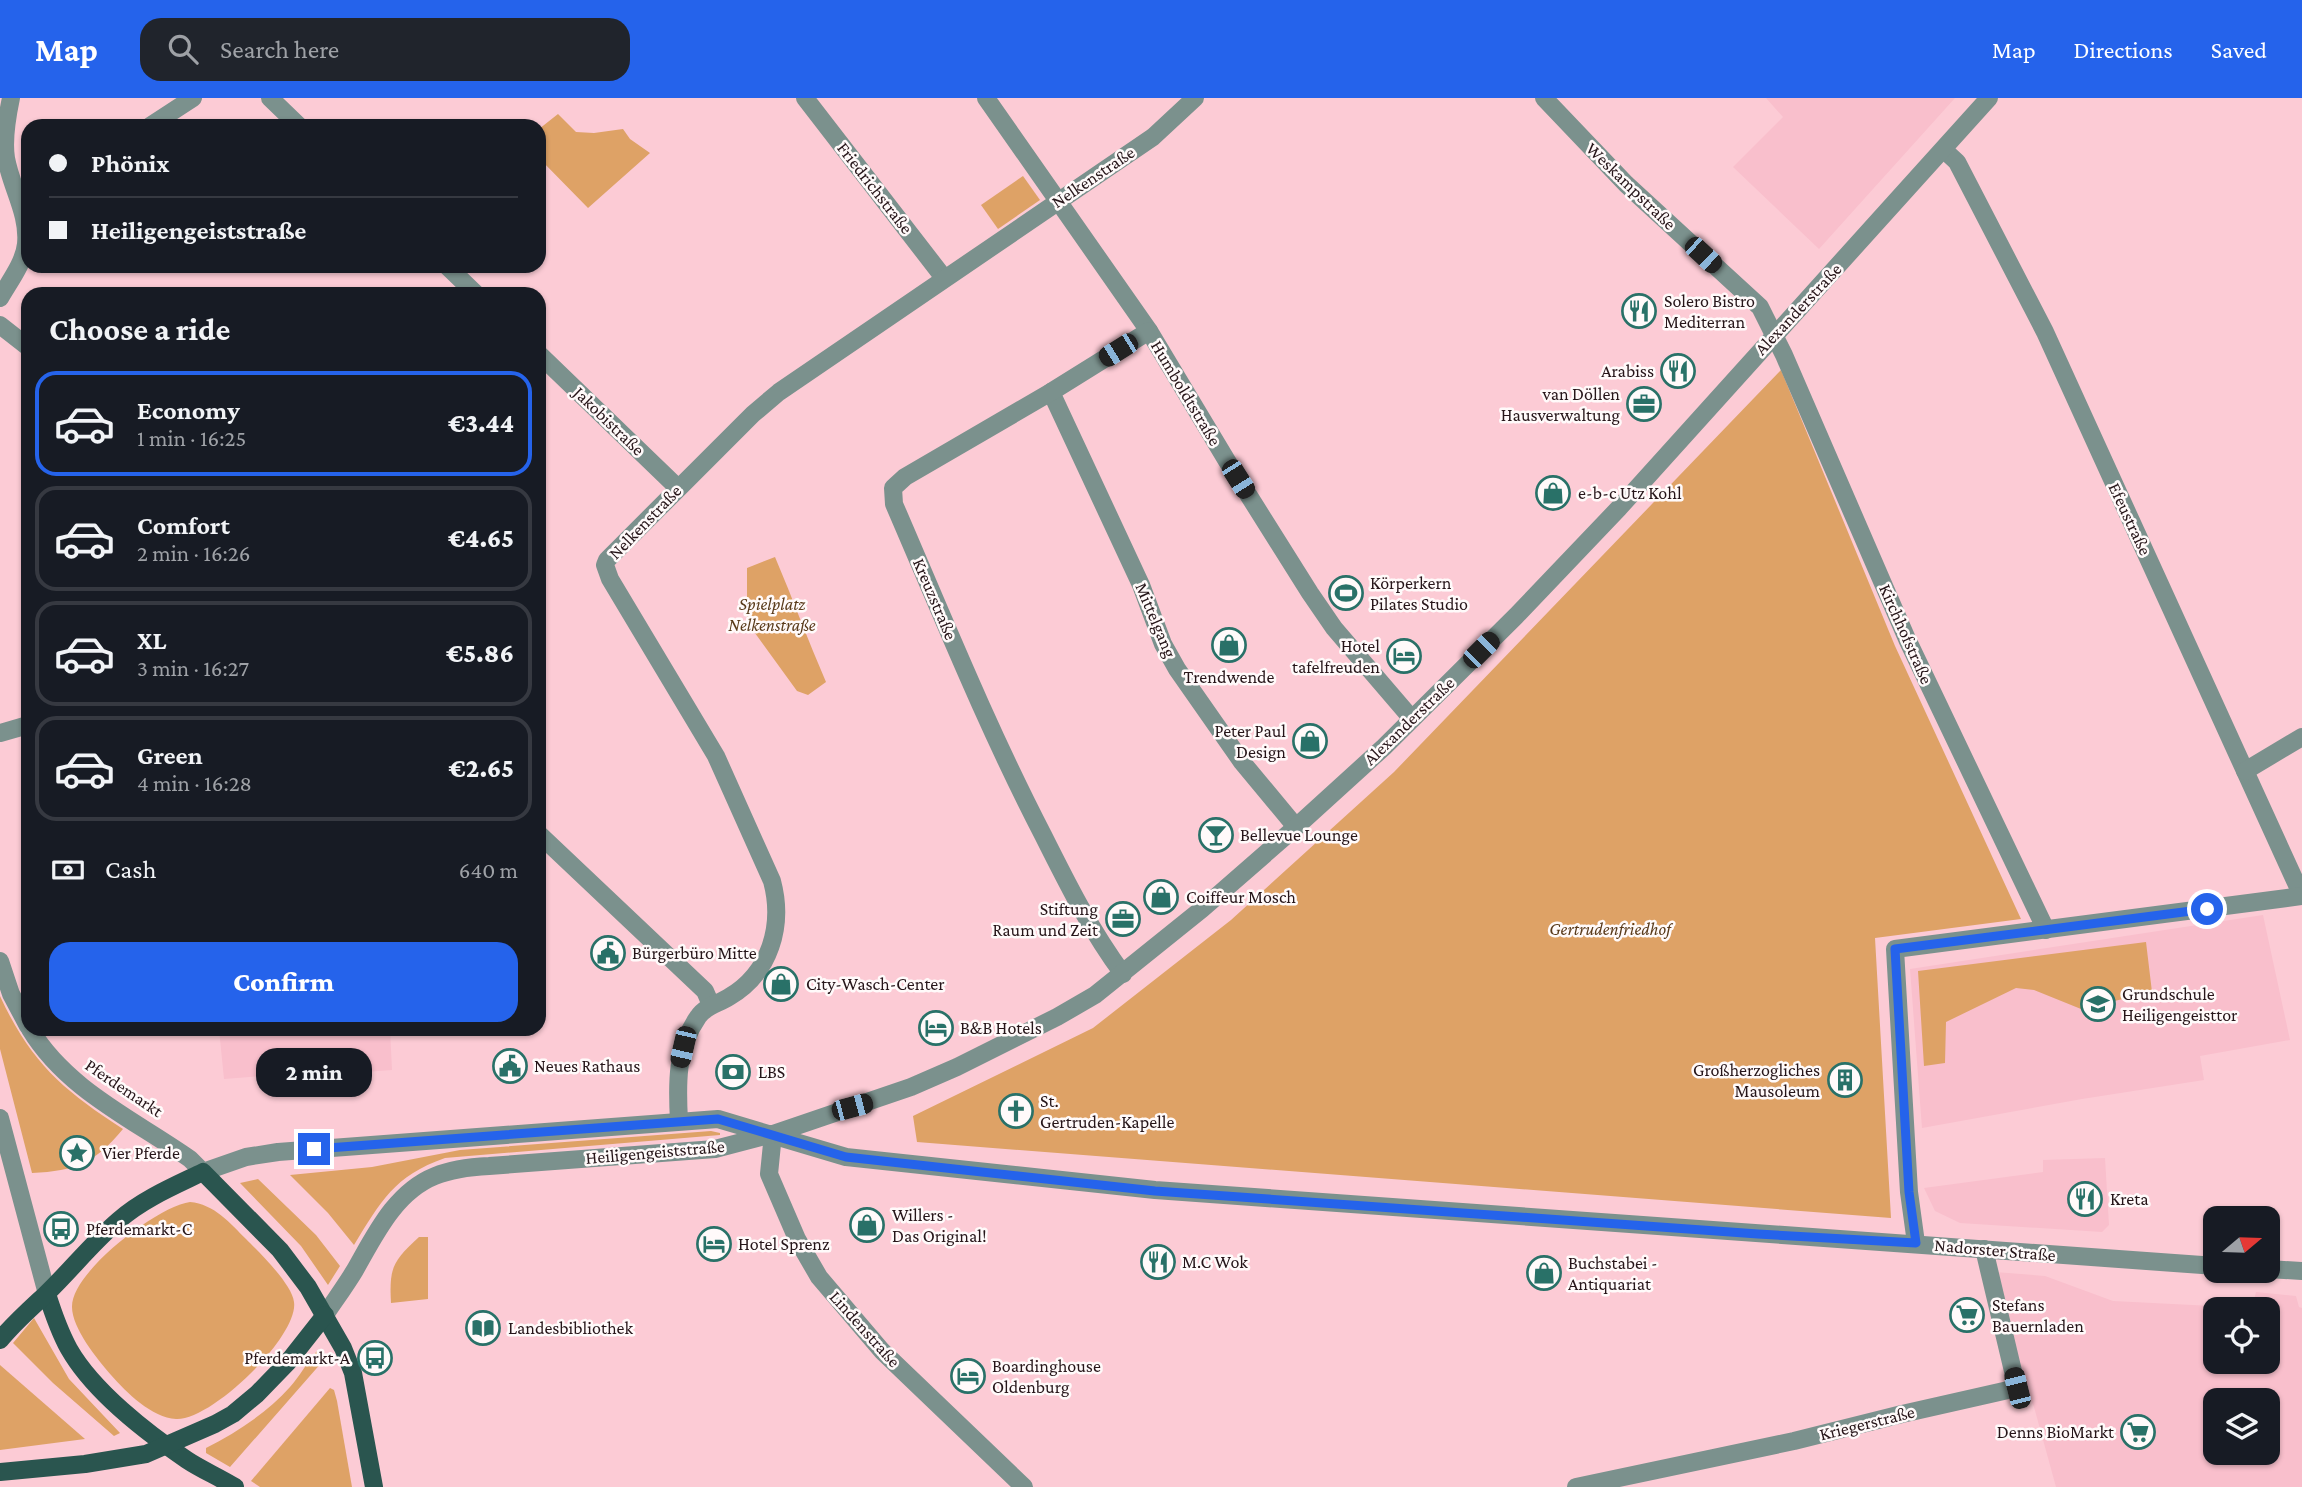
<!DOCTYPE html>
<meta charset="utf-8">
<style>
:root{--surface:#171b24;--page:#20242c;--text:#f1f3f6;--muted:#9ea1a6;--line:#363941;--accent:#2563eb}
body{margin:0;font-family:"Crimson Pro",serif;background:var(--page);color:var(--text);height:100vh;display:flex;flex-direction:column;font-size:26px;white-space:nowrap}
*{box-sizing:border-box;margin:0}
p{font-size:23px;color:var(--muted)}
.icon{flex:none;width:38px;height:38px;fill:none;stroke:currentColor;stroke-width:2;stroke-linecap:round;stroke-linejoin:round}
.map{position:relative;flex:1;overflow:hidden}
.sheet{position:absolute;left:21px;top:189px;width:525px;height:749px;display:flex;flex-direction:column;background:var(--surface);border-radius:21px;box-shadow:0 2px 5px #0004}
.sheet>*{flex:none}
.top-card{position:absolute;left:21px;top:21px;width:525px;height:154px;border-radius:21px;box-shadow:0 2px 5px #0004;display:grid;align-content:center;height:154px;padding:0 28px;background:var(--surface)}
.needle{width:46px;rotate:71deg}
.tools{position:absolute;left:2203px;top:1108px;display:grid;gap:14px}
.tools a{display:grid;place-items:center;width:77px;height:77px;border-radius:14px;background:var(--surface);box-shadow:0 2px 5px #0004;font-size:35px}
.end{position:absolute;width:32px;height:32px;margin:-16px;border:9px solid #2563eb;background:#fff;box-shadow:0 0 0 4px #fff}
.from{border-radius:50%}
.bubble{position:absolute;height:49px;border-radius:21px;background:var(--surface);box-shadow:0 2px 5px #0004;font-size:23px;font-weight:800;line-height:49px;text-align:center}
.car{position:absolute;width:21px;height:42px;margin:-21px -10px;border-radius:9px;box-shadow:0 0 5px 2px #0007;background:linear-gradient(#222 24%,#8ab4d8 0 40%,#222 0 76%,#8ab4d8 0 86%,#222 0)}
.top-card b{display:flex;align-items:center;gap:24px;height:66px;font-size:26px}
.top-card b+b{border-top:2px solid var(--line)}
.top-card i{width:18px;height:18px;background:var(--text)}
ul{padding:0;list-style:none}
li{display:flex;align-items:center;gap:21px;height:105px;margin:0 14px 10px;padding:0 14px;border:4px solid var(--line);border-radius:21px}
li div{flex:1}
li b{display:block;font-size:26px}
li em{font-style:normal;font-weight:800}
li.on{border-color:var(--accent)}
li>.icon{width:63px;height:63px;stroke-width:1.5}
h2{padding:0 28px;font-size:32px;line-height:84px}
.pay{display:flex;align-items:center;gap:18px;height:77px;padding:0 28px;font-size:26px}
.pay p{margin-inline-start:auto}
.action{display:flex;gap:14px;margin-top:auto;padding:14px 28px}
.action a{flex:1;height:80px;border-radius:21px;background:var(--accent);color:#fff;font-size:28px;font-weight:800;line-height:80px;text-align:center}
header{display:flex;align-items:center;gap:42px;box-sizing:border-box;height:98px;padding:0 35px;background:var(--accent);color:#fff}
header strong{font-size:33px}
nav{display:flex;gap:38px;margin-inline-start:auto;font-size:24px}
.search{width:490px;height:63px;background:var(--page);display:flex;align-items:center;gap:18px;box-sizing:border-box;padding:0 24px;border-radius:21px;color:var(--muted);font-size:26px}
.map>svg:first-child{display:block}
</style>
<header>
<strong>Map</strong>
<div class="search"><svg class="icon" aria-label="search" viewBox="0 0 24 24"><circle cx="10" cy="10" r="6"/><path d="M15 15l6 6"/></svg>Search here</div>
<nav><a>Map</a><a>Directions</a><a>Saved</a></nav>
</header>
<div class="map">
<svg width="2302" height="1389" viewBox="0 0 2302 1389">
<rect width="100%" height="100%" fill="#fccbd5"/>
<g fill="#f9bfcc" fill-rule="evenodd">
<polygon points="1766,0 1955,0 1819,151 1733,69 1783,19"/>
<polygon points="2263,817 2290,942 2200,958 2204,982 2082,1001 1922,1030 1910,871"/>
<polygon points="219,931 390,931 392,972 298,979 286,980 285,976 224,981"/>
<polygon points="2105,1060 2109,1127 2102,1134 1960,1125 1935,1113 1924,1090 2043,1074 2043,1062"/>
<path d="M1995,1174L2045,1178L2113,1203L2252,1210L2256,1194L2296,1198L2299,1209L2302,1210V1389H2056L2034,1309L2025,1289ZM2216,1211H2268V1264H2216ZM2216,1302H2268V1354H2216Z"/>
</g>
<g fill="#dea266">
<polygon points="558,16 576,34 594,35 623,31 630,41 650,55 588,110 539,60 539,31"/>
<polygon points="1023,78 1040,102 998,131 981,107"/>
<polygon points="1781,272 1895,548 2021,821 1875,840 1891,1120 917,1044 913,1018 1093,930 1231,822 1394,674"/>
<path d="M775,459C793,501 808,543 826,584L808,597L797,593L747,524V470Z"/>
<polygon points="2146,844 2152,894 2081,911 2034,892 2016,890 1946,924 1945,965 1924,968 1918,873"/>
<path d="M0,898C31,965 63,992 123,1031C95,1065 76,1073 32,1075L0,951Z"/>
<path d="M711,1033L720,1035V1037L445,1060C394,1078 381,1103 354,1147L328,1115L290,1077L372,1069L460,1052Z"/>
<polygon points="258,1081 316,1137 340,1168 328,1187 301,1148 240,1085"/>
<path d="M190,1104C214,1106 230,1125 246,1141C259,1154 292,1186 294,1204C299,1238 211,1323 176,1321C152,1320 126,1294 111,1277C97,1261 72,1230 72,1209C71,1174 158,1108 190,1104Z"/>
<path d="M419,1139H428V1201L391,1205C389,1169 393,1163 419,1139Z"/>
<polygon points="34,1220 69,1281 120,1335 114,1338 53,1285 13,1245"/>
<path d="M317,1253L321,1254L323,1263L230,1369L206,1355V1350C237,1334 267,1315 290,1289C300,1278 307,1264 317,1253Z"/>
<polygon points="0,1267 85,1341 0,1352"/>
<polygon points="330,1290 334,1292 337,1303 352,1389 260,1389 251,1383"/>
</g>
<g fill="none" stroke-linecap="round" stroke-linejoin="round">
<g stroke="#7b918d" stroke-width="18">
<polyline points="270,0 299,28"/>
<polyline points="805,0 944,180"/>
<polyline points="986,0 1149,233 1227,363 1310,495 1334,530 1412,621"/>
<polyline points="1544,0 1626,86 1760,209 1784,257 1907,541 2046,832"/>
<polyline points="150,28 193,0"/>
<polyline points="1944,52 1957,64 2045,234 2302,798"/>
<polyline points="447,168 476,196"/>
<path d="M0,200C9,184 24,165 26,146C29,116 11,89 6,60C3,41 7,19 11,0"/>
<polyline points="0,227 28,249"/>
<polyline points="539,256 678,390"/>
<polyline points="1051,294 1141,487 1163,546 1177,571 1242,664 1296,729"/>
<polyline points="0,635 28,627"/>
<polyline points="2245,673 2302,639"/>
<polyline points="539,736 705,893 711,907"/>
<polyline points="0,863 11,896 28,928"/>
<path d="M1123,876C1091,833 1067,785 1043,737C987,629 942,517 894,406L893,390L905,379L1051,294L1149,233"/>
<path d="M30,931C67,992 133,1021 190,1061L203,1074L246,1059L278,1054L718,1021L846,1059L1155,1092L2216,1168"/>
<polyline points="0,1020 47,1196"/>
<path d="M679,1023C677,987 676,950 698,919C705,908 718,906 729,899C770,875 784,828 772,783L716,658L610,481L605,467L607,462L753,316L779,294L1153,39L1195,0"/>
<polyline points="773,1036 769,1076 797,1141 819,1179 882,1253 1024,1389"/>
<polyline points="1916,1145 1909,1094 1895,851 2302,798"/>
<polyline points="2268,1171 2302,1173"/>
<path d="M325,1217C335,1202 346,1187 355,1172C375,1137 395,1094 435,1078C452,1071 470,1069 489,1068L715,1051L773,1036L911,989L957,969L1057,919L1095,897L1202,811L1296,729L1384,649L1516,518L1619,410L1989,0"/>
<polyline points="1576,1389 1794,1343 1902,1316 2017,1290 1984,1151"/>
</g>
<g stroke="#2a554f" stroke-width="18">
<path d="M47,1196C53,1215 59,1233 69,1251C93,1293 147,1335 187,1362C202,1372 219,1379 235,1389"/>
<path d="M0,1242C14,1225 30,1211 46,1196C71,1172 92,1145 119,1122C143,1101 174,1088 203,1074L280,1152L308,1189L343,1250L353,1275L374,1389"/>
<polyline points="0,1374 85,1366 146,1356 215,1326 233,1316 257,1296 288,1264 325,1217"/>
</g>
</g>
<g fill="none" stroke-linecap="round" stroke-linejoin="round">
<polyline stroke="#2563eb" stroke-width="9" points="314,1051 718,1021 846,1059 1155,1093 1758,1136 1916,1145 1909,1094 1895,851 2207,811"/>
</g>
<defs>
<g id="restaurant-ring" transform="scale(1.75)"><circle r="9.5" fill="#fffafa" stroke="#297168" stroke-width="1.5"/><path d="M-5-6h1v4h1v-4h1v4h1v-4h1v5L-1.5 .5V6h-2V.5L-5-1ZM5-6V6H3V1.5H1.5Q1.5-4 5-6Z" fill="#297168"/></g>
<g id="office-ring" transform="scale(1.75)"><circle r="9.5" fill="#fffafa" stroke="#297168" stroke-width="1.5"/><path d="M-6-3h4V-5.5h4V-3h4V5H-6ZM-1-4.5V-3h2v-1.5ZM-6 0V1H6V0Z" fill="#297168"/></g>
<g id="shop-ring" transform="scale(1.75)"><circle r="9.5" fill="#fffafa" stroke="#297168" stroke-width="1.5"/><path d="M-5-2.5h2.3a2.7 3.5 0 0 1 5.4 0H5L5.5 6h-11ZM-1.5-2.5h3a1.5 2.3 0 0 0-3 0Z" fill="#297168"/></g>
<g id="stadium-ring" transform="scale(1.75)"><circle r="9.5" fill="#fffafa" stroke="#297168" stroke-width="1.5"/><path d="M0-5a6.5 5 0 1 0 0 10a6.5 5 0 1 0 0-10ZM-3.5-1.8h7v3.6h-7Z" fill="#297168"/></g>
<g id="hotel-ring" transform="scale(1.75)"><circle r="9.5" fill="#fffafa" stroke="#297168" stroke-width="1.5"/><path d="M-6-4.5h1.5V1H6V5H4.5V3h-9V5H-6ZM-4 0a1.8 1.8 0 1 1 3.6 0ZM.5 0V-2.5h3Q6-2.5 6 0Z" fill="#297168"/></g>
<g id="bar-ring" transform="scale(1.75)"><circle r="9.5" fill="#fffafa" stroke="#297168" stroke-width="1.5"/><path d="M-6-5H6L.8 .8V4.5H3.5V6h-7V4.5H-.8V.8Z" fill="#297168"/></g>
<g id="civic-ring" transform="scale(1.75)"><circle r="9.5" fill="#fffafa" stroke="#297168" stroke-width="1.5"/><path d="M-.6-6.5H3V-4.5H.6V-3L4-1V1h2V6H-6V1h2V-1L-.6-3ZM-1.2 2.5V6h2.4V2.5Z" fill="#297168"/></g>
<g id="school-ring" transform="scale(1.75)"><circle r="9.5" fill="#fffafa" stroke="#297168" stroke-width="1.5"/><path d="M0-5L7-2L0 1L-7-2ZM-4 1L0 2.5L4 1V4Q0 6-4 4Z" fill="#297168"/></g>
<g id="bank-ring" transform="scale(1.75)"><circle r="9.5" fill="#fffafa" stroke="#297168" stroke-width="1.5"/><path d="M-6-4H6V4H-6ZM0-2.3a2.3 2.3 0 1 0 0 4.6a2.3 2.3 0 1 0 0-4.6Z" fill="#297168"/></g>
<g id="building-ring" transform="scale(1.75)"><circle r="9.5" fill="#fffafa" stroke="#297168" stroke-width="1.5"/><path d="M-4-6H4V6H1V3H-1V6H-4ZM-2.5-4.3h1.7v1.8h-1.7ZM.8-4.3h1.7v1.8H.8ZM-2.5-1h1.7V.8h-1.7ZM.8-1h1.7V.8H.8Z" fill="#297168"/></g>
<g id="church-ring" transform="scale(1.75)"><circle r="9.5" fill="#fffafa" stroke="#297168" stroke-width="1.5"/><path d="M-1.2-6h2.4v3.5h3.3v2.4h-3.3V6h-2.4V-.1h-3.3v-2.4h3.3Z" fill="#297168"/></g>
<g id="sight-ring" transform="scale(1.75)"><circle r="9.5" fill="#fffafa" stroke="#297168" stroke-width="1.5"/><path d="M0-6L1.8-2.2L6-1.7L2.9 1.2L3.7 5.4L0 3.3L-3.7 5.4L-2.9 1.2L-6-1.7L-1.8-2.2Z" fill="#297168"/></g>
<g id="bus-ring" transform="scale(1.75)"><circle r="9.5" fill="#fffafa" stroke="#297168" stroke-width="1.5"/><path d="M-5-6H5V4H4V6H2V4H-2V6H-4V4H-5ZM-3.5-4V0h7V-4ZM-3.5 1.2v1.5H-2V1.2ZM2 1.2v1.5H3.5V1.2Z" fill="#297168"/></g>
<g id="supermarket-ring" transform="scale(1.75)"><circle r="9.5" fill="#fffafa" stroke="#297168" stroke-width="1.5"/><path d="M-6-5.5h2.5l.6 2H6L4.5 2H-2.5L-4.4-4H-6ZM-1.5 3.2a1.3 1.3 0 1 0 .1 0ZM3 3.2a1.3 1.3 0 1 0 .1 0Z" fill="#297168"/></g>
<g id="library-ring" transform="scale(1.75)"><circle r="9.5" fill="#fffafa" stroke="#297168" stroke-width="1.5"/><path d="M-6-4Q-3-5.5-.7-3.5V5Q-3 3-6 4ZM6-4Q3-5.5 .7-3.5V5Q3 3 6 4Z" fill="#297168"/></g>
</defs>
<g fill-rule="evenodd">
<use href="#restaurant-ring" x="1639" y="213"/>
<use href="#restaurant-ring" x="1678" y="273"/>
<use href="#office-ring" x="1644" y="306"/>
<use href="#shop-ring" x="1553" y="395"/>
<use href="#stadium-ring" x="1346" y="495"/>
<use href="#shop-ring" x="1229" y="547"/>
<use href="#hotel-ring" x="1404" y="558"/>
<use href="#shop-ring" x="1310" y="643"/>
<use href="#bar-ring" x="1216" y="737"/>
<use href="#shop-ring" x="1161" y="799"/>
<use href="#office-ring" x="1123" y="821"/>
<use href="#civic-ring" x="608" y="855"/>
<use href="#shop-ring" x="781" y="886"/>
<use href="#school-ring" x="2098" y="906"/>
<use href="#hotel-ring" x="936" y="930"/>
<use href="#civic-ring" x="510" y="968"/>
<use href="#bank-ring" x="733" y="974"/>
<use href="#building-ring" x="1845" y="982"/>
<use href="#church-ring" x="1016" y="1013"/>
<use href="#sight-ring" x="77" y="1055"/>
<use href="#restaurant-ring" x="2085" y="1101"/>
<use href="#shop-ring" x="867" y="1127"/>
<use href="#bus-ring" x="61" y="1131"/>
<use href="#hotel-ring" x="714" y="1146"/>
<use href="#restaurant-ring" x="1158" y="1164"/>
<use href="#shop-ring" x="1544" y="1175"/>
<use href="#supermarket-ring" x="1967" y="1217"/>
<use href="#library-ring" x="483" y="1230"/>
<use href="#bus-ring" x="375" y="1260"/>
<use href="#hotel-ring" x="968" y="1278"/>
<use href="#supermarket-ring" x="2138" y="1334"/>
</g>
<g text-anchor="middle" stroke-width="5" stroke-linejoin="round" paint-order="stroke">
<g font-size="18" fill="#261519" stroke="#fffafa">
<text transform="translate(1093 79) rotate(-34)" y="6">Nelkenstraße</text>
<text transform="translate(1631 88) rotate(44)" y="6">Weskampstraße</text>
<text transform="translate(875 90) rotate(52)" y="6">Friedrichstraße</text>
<text transform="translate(1798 211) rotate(-47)" y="6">Alexanderstraße</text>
<text transform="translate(1186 295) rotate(59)" y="6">Humboldtstraße</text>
<text transform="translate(609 323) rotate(44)" y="6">Jakobistraße</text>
<text transform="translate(2130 421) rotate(65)" y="6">Efeustraße</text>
<text transform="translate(645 424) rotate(-46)" y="6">Nelkenstraße</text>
<text transform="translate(935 501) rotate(67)" y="6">Kreuzstraße</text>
<text transform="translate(1156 522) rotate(67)" y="6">Mittelgang</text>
<text transform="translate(1906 536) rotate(66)" y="6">Kirchhofstraße</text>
<text transform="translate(1409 623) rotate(-44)" y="6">Alexanderstraße</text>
<text transform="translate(124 990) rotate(34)" y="6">Pferdemarkt</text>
<text transform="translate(655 1054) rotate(-5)" y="6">Heiligengeiststraße</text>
<text transform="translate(1995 1152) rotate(5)" y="6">Nadorster Straße</text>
<text transform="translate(865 1231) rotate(48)" y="6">Lindenstraße</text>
<text transform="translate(1867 1325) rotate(-14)" y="6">Kriegerstraße</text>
</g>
<g font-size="18" fill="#261519" stroke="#fffafa" text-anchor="start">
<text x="1664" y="209">Solero Bistro<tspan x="1664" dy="21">Mediterran</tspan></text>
<text x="1654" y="279" text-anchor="end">Arabiss</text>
<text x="1620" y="302" text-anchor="end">van Döllen<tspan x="1620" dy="21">Hausverwaltung</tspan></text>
<text x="1578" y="401">e-b-c Utz Kohl</text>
<text x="1370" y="491">Körperkern<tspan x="1370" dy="21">Pilates Studio</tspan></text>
<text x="1380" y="554" text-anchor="end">Hotel<tspan x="1380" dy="21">tafelfreuden</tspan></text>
<text x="1229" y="585" text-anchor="middle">Trendwende</text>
<text x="1286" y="639" text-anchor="end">Peter Paul<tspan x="1286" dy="21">Design</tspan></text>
<text x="1240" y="743">Bellevue Lounge</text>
<text x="1186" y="805">Coiffeur Mosch</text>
<text x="1098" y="817" text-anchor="end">Stiftung<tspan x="1098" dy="21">Raum und Zeit</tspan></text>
<text x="632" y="861">Bürgerbüro Mitte</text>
<text x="806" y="892">City-Wasch-Center</text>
<text x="2122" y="902">Grundschule<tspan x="2122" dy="21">Heiligengeisttor</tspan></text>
<text x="960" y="936">B&amp;B Hotels</text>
<text x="534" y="974">Neues Rathaus</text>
<text x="1820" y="978" text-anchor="end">Großherzogliches<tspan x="1820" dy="21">Mausoleum</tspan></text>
<text x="758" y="980">LBS</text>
<text x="1040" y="1009">St.<tspan x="1040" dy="21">Gertruden-Kapelle</tspan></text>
<text x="102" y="1061">Vier Pferde</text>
<text x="2110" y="1107">Kreta</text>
<text x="892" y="1123">Willers -<tspan x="892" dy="21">Das Original!</tspan></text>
<text x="86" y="1137">Pferdemarkt-C</text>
<text x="738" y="1152">Hotel Sprenz</text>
<text x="1182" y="1170">M.C Wok</text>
<text x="1568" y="1171">Buchstabei -<tspan x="1568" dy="21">Antiquariat</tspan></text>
<text x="1992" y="1213">Stefans<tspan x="1992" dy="21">Bauernladen</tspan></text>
<text x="508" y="1236">Landesbibliothek</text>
<text x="350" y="1266" text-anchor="end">Pferdemarkt-A</text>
<text x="992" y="1274">Boardinghouse<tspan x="992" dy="21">Oldenburg</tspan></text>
<text x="2114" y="1340" text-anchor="end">Denns BioMarkt</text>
</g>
<g font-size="18" font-style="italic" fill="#593a1a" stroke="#fffafa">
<text x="772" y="512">Spielplatz<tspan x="772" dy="21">Nelkenstraße</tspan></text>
<text x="1610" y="837">Gertrudenfriedhof</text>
</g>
</g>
</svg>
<div class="tools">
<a><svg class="needle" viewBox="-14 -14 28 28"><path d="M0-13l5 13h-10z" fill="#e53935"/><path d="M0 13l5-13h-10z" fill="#9ea1a6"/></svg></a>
<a><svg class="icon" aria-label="locate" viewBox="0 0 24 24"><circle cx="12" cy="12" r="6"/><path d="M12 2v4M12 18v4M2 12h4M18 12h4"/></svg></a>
<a><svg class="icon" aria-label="layers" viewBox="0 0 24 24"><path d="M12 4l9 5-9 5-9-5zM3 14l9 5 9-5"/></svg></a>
</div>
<i class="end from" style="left:2207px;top:811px"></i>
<i class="end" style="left:314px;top:1051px"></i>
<div class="bubble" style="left:256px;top:950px;width:116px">2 min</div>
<i class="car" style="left:1703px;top:157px;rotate:133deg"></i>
<i class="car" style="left:1118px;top:252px;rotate:238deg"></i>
<i class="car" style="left:1238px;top:381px;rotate:148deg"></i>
<i class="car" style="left:1481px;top:552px;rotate:45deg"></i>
<i class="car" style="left:683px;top:949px;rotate:193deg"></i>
<i class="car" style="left:852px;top:1009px;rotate:75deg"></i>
<i class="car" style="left:2017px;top:1290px;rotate:346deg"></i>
<div class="top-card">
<b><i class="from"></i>Phönix</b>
<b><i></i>Heiligengeiststraße</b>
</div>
<section class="sheet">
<h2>Choose a ride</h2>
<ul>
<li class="on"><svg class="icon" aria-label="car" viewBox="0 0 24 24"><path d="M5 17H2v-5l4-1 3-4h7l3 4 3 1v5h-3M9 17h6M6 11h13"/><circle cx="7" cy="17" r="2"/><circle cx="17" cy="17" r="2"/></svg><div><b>Economy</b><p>1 min · 16:25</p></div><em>€3.44</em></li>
<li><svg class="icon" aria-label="car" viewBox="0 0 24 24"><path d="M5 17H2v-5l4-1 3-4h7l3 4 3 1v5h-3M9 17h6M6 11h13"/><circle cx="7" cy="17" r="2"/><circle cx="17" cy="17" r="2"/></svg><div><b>Comfort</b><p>2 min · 16:26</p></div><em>€4.65</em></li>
<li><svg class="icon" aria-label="car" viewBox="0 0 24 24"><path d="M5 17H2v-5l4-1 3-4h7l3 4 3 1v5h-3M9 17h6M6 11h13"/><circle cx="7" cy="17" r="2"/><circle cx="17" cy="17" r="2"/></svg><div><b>XL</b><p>3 min · 16:27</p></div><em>€5.86</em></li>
<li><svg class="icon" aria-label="car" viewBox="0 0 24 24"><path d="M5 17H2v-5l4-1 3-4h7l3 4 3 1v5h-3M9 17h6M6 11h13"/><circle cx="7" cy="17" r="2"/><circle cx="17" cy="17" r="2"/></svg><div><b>Green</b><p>4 min · 16:28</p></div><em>€2.65</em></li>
</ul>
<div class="pay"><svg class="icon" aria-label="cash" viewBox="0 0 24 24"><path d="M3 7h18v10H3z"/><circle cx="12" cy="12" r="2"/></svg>Cash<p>640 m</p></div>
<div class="action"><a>Confirm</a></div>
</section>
</div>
